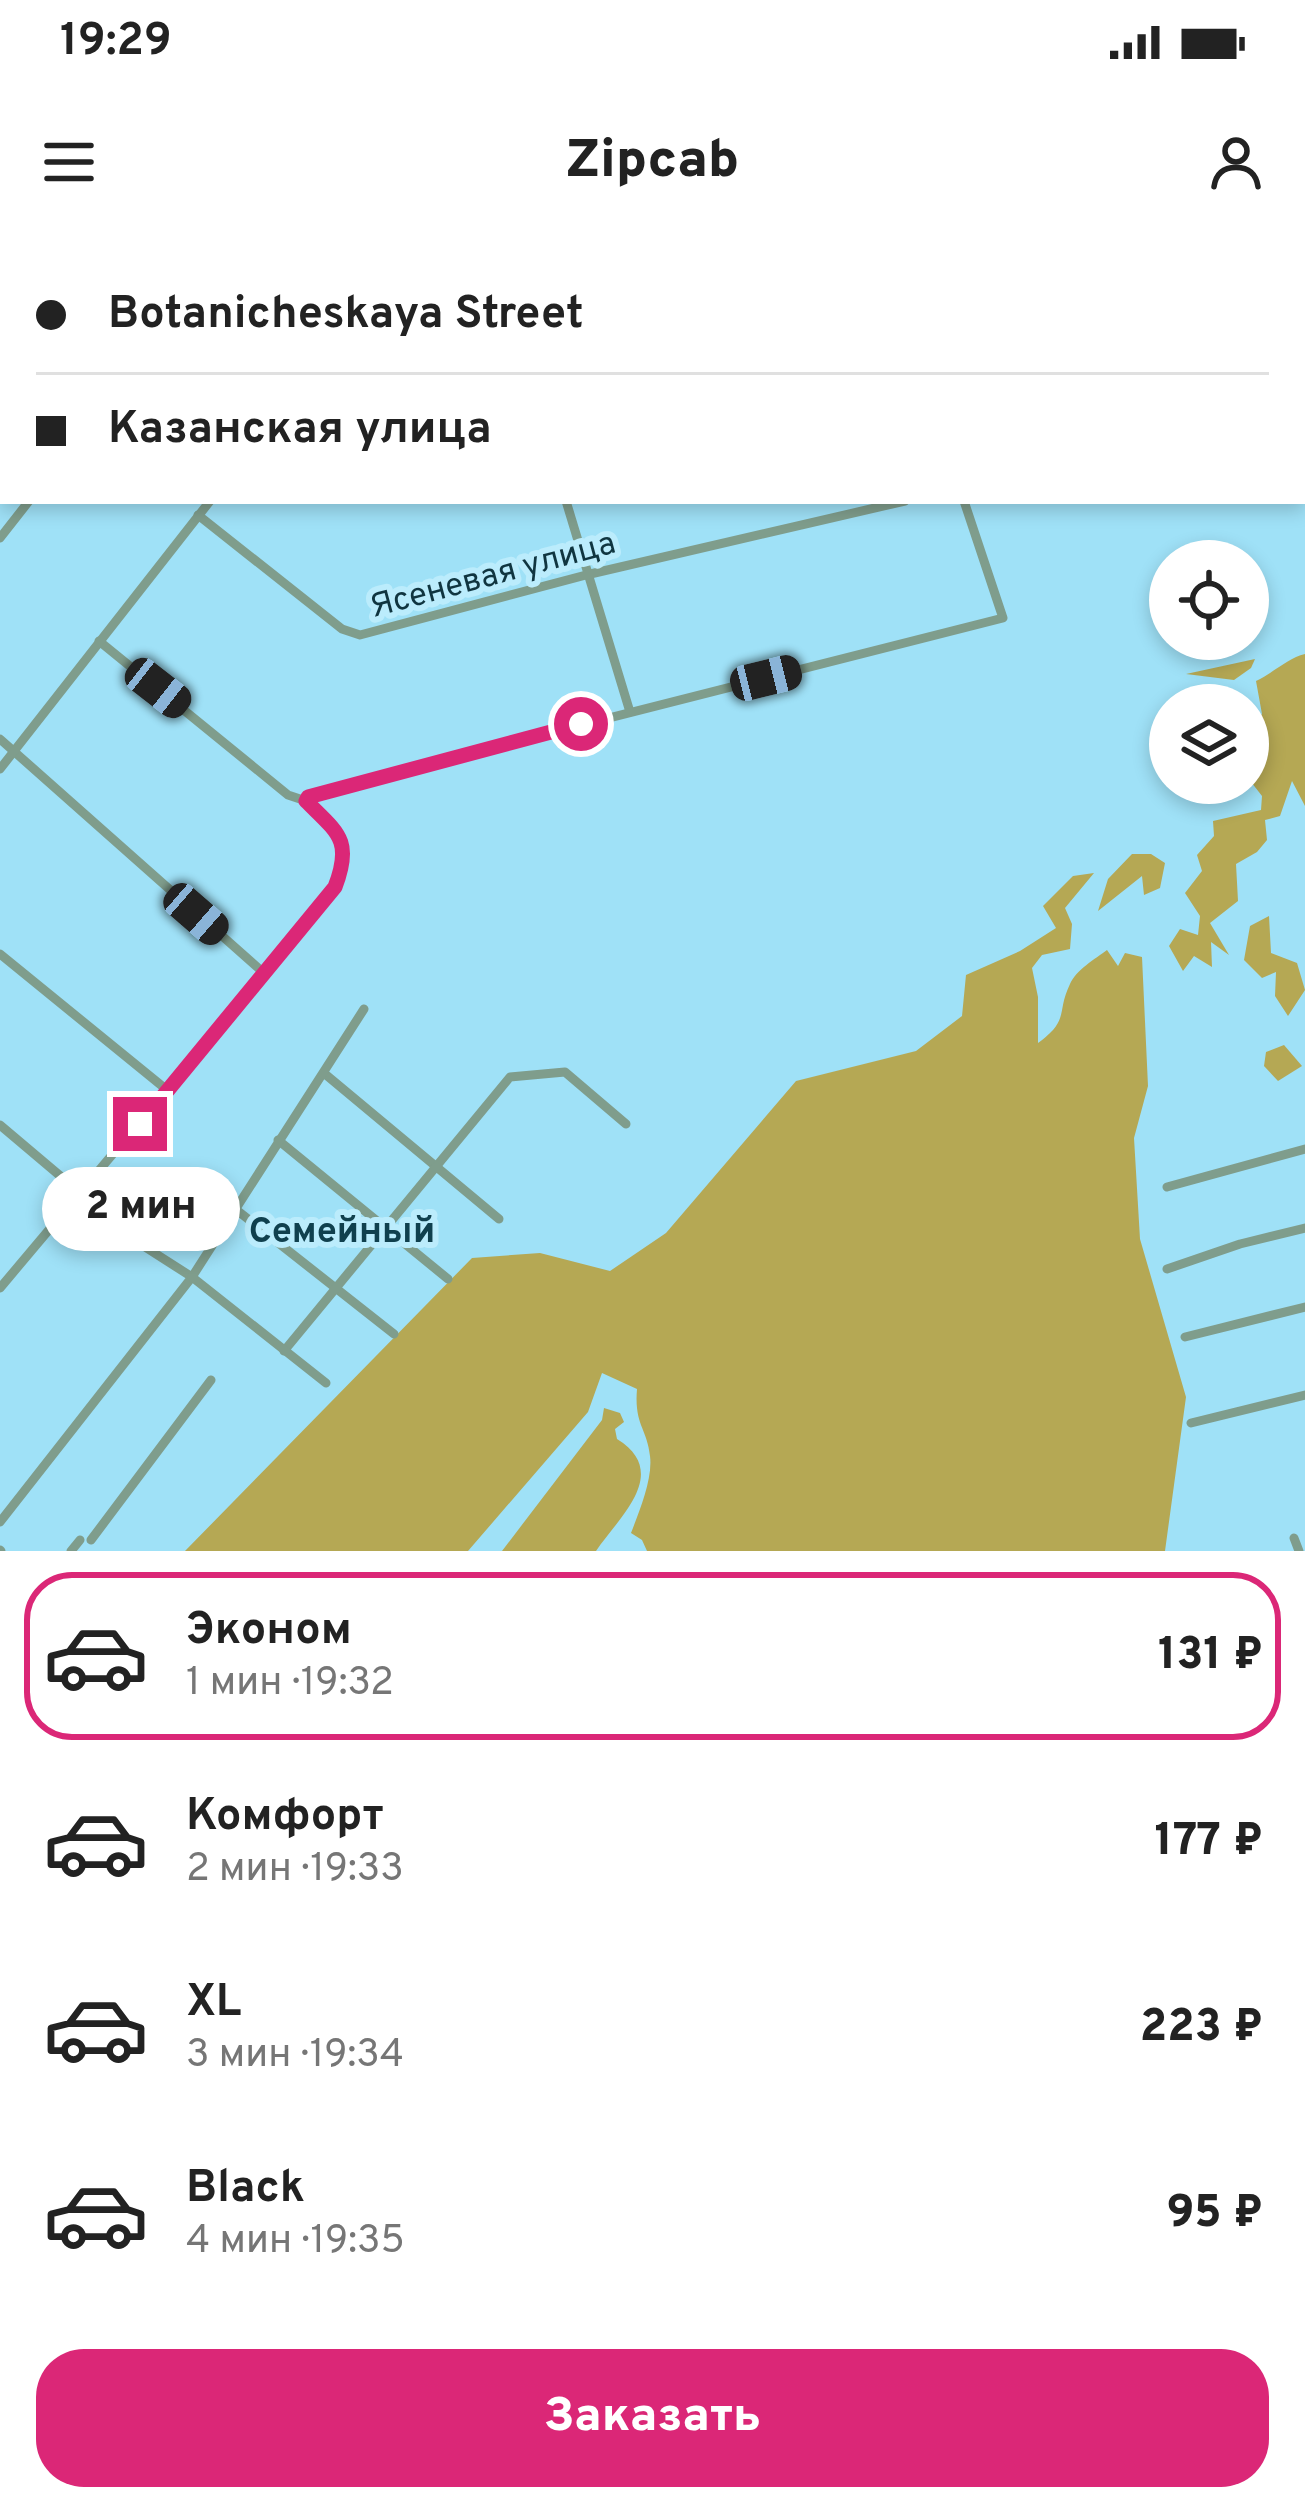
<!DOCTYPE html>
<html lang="ru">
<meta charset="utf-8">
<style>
:root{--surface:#fff;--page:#f2f2f2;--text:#222;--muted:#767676;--line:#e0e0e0;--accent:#db2777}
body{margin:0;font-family:Overpass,sans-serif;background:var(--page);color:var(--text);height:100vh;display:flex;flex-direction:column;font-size:45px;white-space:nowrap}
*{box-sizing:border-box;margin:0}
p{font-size:39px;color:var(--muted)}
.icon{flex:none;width:66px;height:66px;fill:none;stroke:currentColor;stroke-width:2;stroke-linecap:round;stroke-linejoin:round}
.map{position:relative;height:1311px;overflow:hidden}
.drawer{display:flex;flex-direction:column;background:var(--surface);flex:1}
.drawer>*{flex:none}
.banner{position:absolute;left:0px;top:0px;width:1305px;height:264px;box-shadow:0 6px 18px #0003;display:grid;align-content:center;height:264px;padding:0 36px;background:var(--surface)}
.controls{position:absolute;left:1149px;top:300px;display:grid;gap:24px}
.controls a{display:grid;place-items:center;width:120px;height:120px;border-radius:50%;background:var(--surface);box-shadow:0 6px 18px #0003;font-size:60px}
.end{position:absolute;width:54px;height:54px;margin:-27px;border:15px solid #db2777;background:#fff;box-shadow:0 0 0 6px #fff}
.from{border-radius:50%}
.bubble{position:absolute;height:84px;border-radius:42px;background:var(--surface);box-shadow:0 6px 18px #0003;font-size:39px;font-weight:800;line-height:84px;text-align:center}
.car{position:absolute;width:36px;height:72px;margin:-36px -18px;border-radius:15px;box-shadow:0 0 9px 3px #0007;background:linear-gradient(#222 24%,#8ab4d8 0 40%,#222 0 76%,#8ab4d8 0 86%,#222 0)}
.banner b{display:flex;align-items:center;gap:42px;height:114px;font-size:45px}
.banner b+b{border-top:3px solid var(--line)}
.banner i{width:30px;height:30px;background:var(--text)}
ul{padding:21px 0 0;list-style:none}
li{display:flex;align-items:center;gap:36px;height:168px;margin:0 24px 18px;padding:0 12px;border:6px solid transparent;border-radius:48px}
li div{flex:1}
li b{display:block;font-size:45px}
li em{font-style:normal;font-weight:800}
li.current{border-color:var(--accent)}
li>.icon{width:108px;height:108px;stroke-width:1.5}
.primary-button{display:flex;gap:24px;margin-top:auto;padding:24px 36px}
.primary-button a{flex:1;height:138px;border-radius:48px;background:var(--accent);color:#fff;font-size:48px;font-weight:800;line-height:138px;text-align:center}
.status{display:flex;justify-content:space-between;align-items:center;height:84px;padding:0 60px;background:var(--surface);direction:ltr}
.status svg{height:33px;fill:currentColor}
header{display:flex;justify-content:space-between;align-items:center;height:156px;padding:0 36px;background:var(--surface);font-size:54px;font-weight:800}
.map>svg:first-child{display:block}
</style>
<div class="status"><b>19:29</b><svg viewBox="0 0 49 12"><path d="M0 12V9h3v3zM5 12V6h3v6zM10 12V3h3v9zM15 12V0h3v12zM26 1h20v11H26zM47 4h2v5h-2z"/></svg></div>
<header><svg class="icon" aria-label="menu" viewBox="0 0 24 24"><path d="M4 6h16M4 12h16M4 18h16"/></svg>Zipcab<svg class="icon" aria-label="person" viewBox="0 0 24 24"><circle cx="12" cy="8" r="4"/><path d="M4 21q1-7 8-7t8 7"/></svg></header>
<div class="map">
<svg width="1305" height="1311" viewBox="0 0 1305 1311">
<rect width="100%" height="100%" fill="#9fe1f7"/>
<g fill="#b5a854">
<path d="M1305,414V566L1292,541L1280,576L1265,580L1267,600L1257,612L1236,624L1238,661L1210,683L1229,715L1211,702L1212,727L1194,716L1183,731L1169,706L1180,689L1198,695L1200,676L1185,653L1202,631L1197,615L1214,596L1213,581L1261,570L1262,556L1248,538V490L1262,474L1256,441C1273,433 1288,418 1305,414Z"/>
<polygon points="1255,419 1251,428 1234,440 1186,434"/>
<polygon points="1132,614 1151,614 1165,623 1160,648 1144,655 1142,636 1098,671 1108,639"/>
<path d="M1094,633L1065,668L1072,684L1070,709L1042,715L1032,728L1038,757V803C1070,780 1056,773 1070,744C1076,730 1095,719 1107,710L1118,726L1125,713L1142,717L1148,846L1134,898L1140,999L1186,1157L1165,1311H647L642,1300L631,1293C639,1272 653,1239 650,1216C647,1188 634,1185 637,1149L602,1133L588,1172L468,1311H185L472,1018L540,1013L610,1031L666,993L796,841L916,811L962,776L966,735L1020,711L1056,688L1043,666L1073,636Z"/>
<polygon points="1269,676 1271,713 1297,723 1305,750 1288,776 1275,756 1276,732 1262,738 1244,720 1250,686"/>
<polygon points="1284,805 1302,826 1278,841 1264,826 1266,812"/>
<path d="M604,1168L620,1173L624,1182L615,1189L617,1199C672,1233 618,1278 596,1311H502L602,1180Z"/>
</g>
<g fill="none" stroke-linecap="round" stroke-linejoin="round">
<g stroke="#7f9d8c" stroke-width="9">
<polyline points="485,0 485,3"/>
<polyline points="846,0 851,3"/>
<polyline points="1051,0 1055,3"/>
<polyline points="234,3 237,0"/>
<polyline points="415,3 418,0"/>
<polyline points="743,3 756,0"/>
<polyline points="1302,181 1305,183"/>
<polyline points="0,256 3,258"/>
<polyline points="566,261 630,472"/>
<polyline points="198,275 342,389 360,395 586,335 905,261"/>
<polyline points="0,298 29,261"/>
<polyline points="99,401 288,555 306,561 349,544 1003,378 964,261"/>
<polyline points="0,499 265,734"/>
<polyline points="0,529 210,261"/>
<polyline points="0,714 167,850"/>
<polyline points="325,834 499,979"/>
<polyline points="0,885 142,1005 192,1037 0,1282"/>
<polyline points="278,900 448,1039"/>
<polyline points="1167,947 1305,909"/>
<polyline points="234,968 394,1094"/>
<polyline points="1167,1029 1240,1004 1305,988"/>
<path d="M0,1048L330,656C358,609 339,594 306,561"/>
<polyline points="1185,1097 1305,1067"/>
<polyline points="284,1111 510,837 565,832 626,884"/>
<polyline points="326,1143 192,1037 364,769"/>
<polyline points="1191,1183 1305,1155"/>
<polyline points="1294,1298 1299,1311"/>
<polyline points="91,1300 211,1140"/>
<polyline points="0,1310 1,1311"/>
<polyline points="71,1311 80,1300"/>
</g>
</g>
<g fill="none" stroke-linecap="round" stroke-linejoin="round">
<path stroke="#db2777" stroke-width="15" d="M140,884L335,647C353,600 338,593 306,561L308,557L581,484"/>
</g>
<g text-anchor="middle" stroke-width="12" stroke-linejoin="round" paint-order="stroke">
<g font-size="33" fill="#103540" stroke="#bbecfc">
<text transform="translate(492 333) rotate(-15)" y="12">Ясеневая улица</text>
</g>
<g font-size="36" font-weight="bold" fill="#10404e" stroke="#bbecfc">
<text x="342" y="1002">Семейный</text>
</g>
</g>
</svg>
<div class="controls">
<a><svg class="icon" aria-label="locate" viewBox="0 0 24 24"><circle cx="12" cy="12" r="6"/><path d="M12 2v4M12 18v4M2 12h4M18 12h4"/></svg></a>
<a><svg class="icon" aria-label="layers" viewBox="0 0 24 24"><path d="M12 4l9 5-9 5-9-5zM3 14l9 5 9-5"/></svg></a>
</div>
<i class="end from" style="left:581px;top:484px"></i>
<i class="end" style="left:140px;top:884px"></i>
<div class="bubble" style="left:42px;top:927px;width:198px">2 мин</div>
<i class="car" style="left:766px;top:438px;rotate:76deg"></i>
<i class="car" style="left:158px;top:448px;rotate:128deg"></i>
<i class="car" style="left:196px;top:674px;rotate:131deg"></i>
<div class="banner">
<b><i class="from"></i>Botanicheskaya Street</b>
<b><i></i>Казанская улица</b>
</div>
</div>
<section class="drawer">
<ul>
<li class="current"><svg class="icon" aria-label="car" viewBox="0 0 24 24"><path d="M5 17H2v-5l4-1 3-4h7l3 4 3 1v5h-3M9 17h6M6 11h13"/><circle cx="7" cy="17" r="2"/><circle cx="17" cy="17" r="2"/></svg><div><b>Эконом</b><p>1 мин · 19:32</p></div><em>131 ₽</em></li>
<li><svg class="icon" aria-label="car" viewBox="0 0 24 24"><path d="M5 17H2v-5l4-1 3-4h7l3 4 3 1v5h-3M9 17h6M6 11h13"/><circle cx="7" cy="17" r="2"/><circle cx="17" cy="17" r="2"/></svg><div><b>Комфорт</b><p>2 мин · 19:33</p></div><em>177 ₽</em></li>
<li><svg class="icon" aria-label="car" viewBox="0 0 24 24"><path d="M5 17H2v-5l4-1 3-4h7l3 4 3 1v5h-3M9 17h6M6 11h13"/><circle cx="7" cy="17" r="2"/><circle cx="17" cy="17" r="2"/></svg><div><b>XL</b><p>3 мин · 19:34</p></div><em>223 ₽</em></li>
<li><svg class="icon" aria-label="car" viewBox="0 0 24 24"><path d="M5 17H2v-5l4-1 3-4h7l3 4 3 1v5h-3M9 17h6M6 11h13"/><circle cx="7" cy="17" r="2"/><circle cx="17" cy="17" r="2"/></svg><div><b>Black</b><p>4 мин · 19:35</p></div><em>95 ₽</em></li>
</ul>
<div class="primary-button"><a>Заказать</a></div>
</section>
